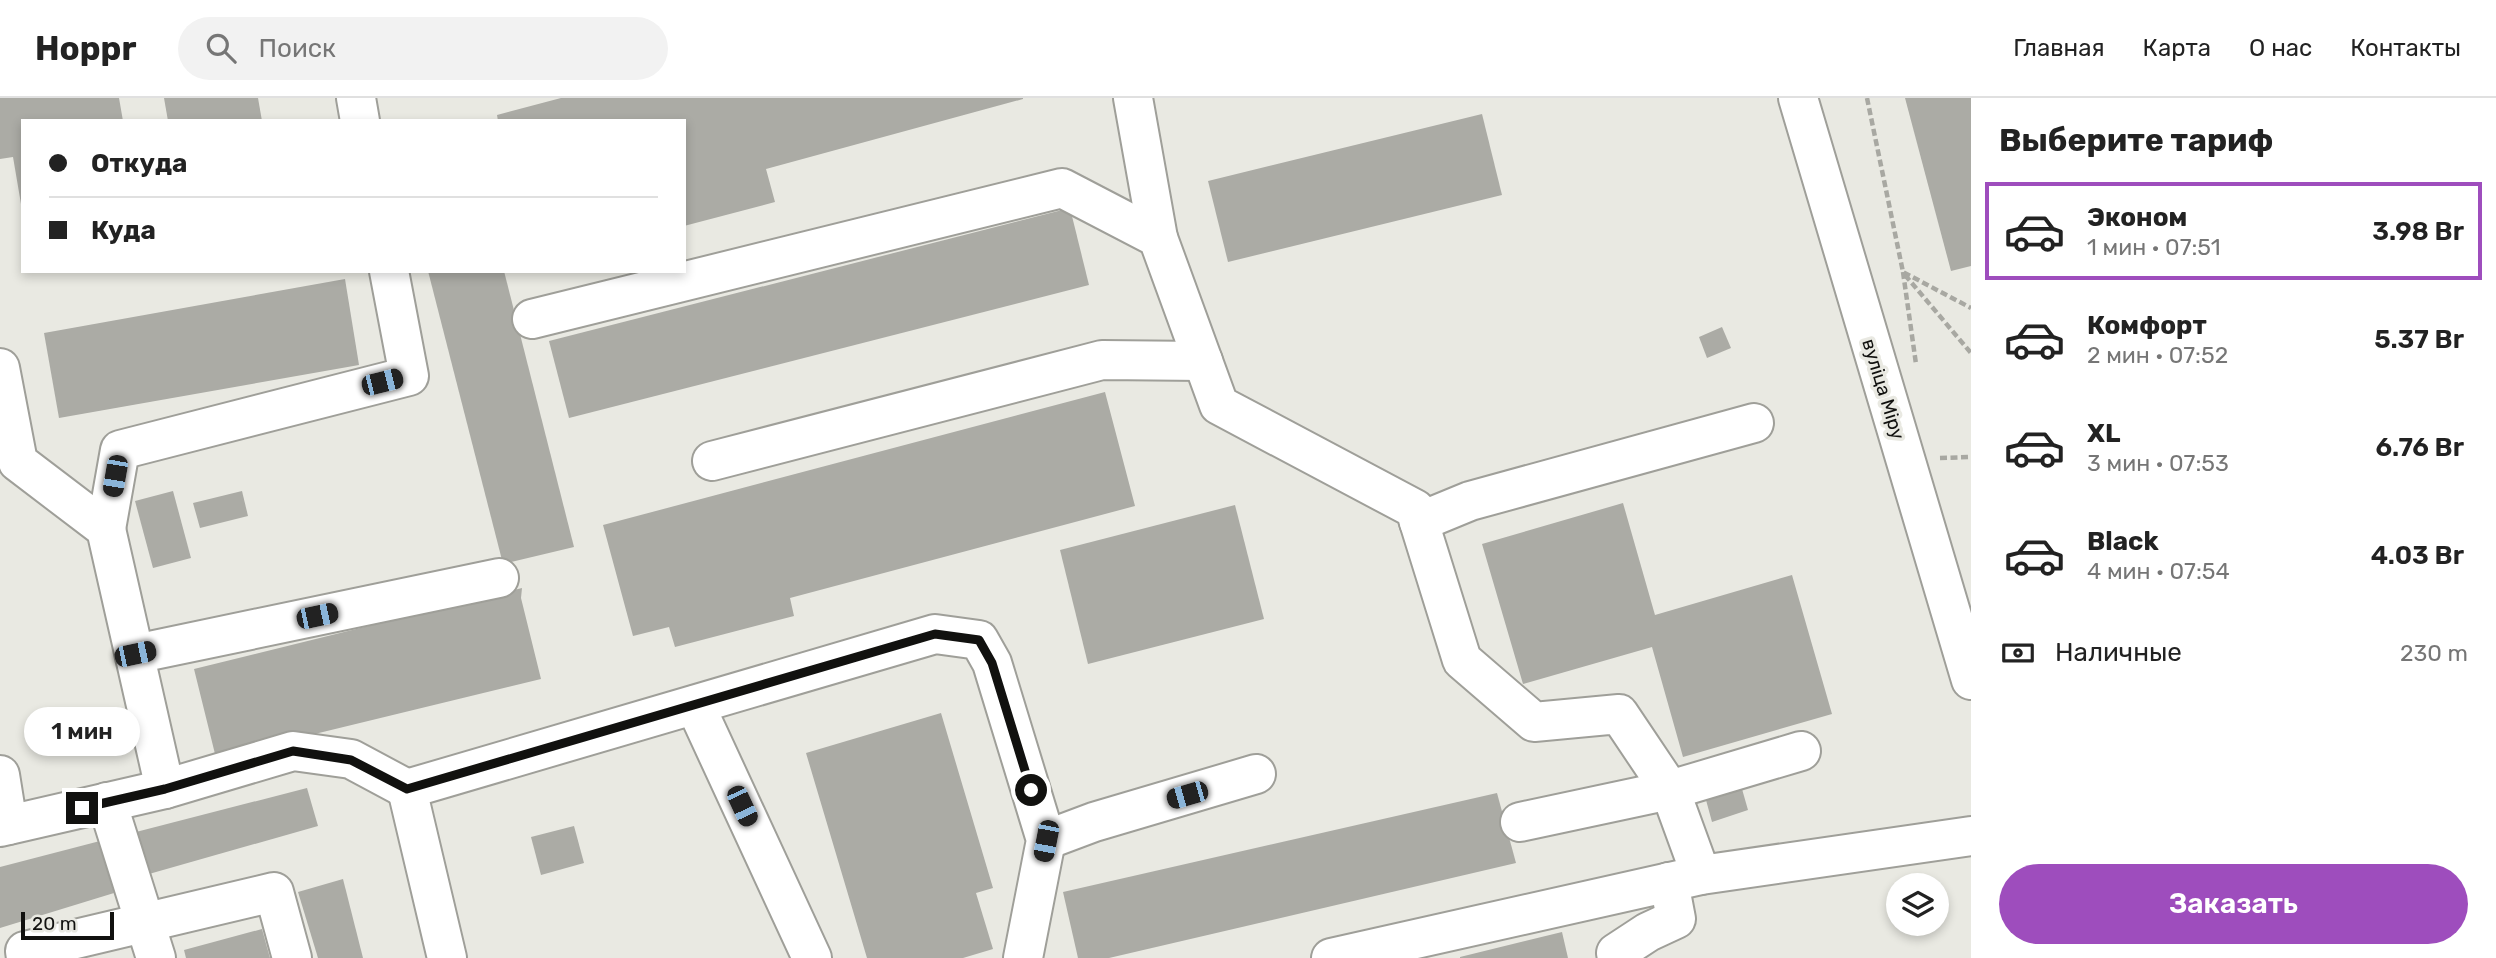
<!DOCTYPE html>
<html lang="ru">
<meta charset="utf-8">
<style>
:root{--surface:#fff;--page:#f2f2f2;--text:#222;--muted:#767676;--line:#e0e0e0;--accent:#9e4dbd}
body{margin:0;font-family:Rubik,sans-serif;background:var(--page);color:var(--text);height:100vh;display:flex;flex-direction:column;font-size:26px;white-space:nowrap}
*{box-sizing:border-box;margin:0}
p{font-size:23px;color:var(--muted)}
.icon{flex:none;width:38px;height:38px;fill:none;stroke:currentColor;stroke-width:2;stroke-linecap:round;stroke-linejoin:round}
.map{position:relative;flex:1;overflow:hidden}
.drawer{display:flex;flex-direction:column;background:var(--surface);width:525px}
.drawer>*{flex:none}
.hud{position:absolute;left:21px;top:21px;width:665px;height:154px;border-radius:0px;box-shadow:0 4px 10px #0003;display:grid;align-content:center;height:154px;padding:0 28px;background:var(--surface)}
.controls{position:absolute;left:1886px;top:775px;display:grid;gap:14px}
.controls a{display:grid;place-items:center;width:63px;height:63px;border-radius:50%;background:var(--surface);box-shadow:0 4px 10px #0003;font-size:35px}
.scale{position:absolute;left:21px;bottom:18px;width:93px;box-sizing:border-box;padding-left:7px;border:4px solid #11110f;border-top:0;font-size:19px;line-height:24px;white-space:nowrap;color:#11110f;-webkit-text-stroke:5px #e9e9e2;paint-order:stroke}
.end{position:absolute;width:32px;height:32px;margin:-16px;border:9px solid #11110f;background:#fff;box-shadow:0 0 0 4px #fff}
.from{border-radius:50%}
.bubble{position:absolute;height:49px;border-radius:24px;background:var(--surface);box-shadow:0 4px 10px #0003;font-size:23px;font-weight:600;line-height:49px;text-align:center}
.car{position:absolute;width:21px;height:42px;margin:-21px -10px;border-radius:9px;box-shadow:0 0 5px 2px #0007;background:linear-gradient(#222 24%,#8ab4d8 0 40%,#222 0 76%,#8ab4d8 0 86%,#222 0)}
.hud b{display:flex;align-items:center;gap:24px;height:66px;font-size:26px}
.hud b+b{border-top:2px solid var(--line)}
.hud i{width:18px;height:18px;background:var(--text)}
ul{padding:0;list-style:none}
li{display:flex;align-items:center;gap:21px;height:98px;margin:0 14px 10px;padding:0 14px;border:4px solid transparent;border-radius:0px}
li div{flex:1}
li b{display:block;font-size:26px}
li em{font-style:normal;font-weight:600}
li.on{border-color:var(--accent)}
li>.icon{width:63px;height:63px;stroke-width:1.5}
h2{padding:0 28px;font-size:32px;line-height:84px}
.pay{display:flex;align-items:center;gap:18px;height:77px;padding:0 28px;font-size:26px}
.pay p{margin-inline-start:auto}
.cta{display:flex;gap:14px;margin-top:auto;padding:14px 28px}
.cta a{flex:1;height:80px;border-radius:42px;background:var(--accent);color:#fff;font-size:28px;font-weight:600;line-height:80px;text-align:center}
header{display:flex;align-items:center;gap:42px;box-sizing:border-box;height:98px;padding:0 35px;background:var(--surface);border-bottom:2px solid var(--line)}
header strong{font-size:33px}
nav{display:flex;gap:38px;margin-inline-start:auto;font-size:24px}
.search{width:490px;height:63px;background:var(--page);display:flex;align-items:center;gap:18px;box-sizing:border-box;padding:0 24px;border-radius:38px;color:var(--muted);font-size:26px}
main{display:flex;flex:1;min-height:0}
.map>svg:first-child{display:block}
</style>
<header>
<strong>Hoppr</strong>
<div class="search"><svg class="icon" aria-label="search" viewBox="0 0 24 24"><circle cx="10" cy="10" r="6"/><path d="M15 15l6 6"/></svg>Поиск</div>
<nav><a>Главная</a><a>Карта</a><a>О нас</a><a>Контакты</a></nav>
</header>
<main>
<div class="map">
<svg width="1971" height="860" viewBox="0 0 1971 860">
<rect width="100%" height="100%" fill="#e9e9e2"/>
<g fill="#ababa5">
<polygon points="0,0 119,0 123,23 23,23 21,106 13,59 0,61"/>
<polygon points="164,0 258,0 262,23 168,23"/>
<polygon points="561,0 1023,0 1023,1 766,71 775,104 684,128 684,23 498,23 497,17"/>
<polygon points="1905,0 1971,0 1971,168 1951,173"/>
<polygon points="1482,16 1502,97 1228,164 1208,83"/>
<polygon points="1070,110 1089,187 569,320 549,243"/>
<polygon points="428,173 504,173 574,449 503,466"/>
<polygon points="345,181 359,267 59,320 44,235"/>
<polygon points="1722,229 1731,250 1707,260 1699,239"/>
<polygon points="1105,294 1135,408 790,500 794,518 675,549 669,529 633,538 603,427"/>
<polygon points="173,393 191,460 153,470 135,403"/>
<polygon points="242,393 248,418 200,430 193,405"/>
<polygon points="1623,405 1655,517 1792,477 1832,616 1683,659 1652,549 1523,586 1482,446"/>
<polygon points="1235,407 1264,521 1088,566 1060,452"/>
<polygon points="522,490 521,500 541,581 216,660 194,571"/>
<polygon points="941,615 993,790 976,795 993,851 963,860 867,860 806,655"/>
<polygon points="307,690 318,728 149,776 136,734"/>
<polygon points="1742,691 1748,712 1712,724 1706,702"/>
<polygon points="1497,695 1516,765 1109,860 1078,860 1063,794"/>
<polygon points="574,728 584,765 541,777 531,739"/>
<polygon points="100,743 114,795 0,830 0,769"/>
<polygon points="343,781 363,860 318,860 298,794"/>
<polygon points="262,831 270,860 186,860 184,852"/>
<polygon points="1562,834 1568,860 1460,860 1460,859"/>
</g>
<g fill="none" stroke-linecap="round" stroke-linejoin="round">
<g stroke="#9f9f99" stroke-width="42">
<g id="minor">
<polyline points="356,0 360,23"/>
<polyline points="1133,0 1158,140"/>
<polyline points="1798,0 1971,582"/>
<polyline points="532,221 1062,90 1158,140 1219,307 1415,411 1462,562 1534,624 1619,616 1670,692 1701,777"/>
<polyline points="0,270 18,364 106,431 165,691"/>
<polyline points="712,363 1102,262 1203,263"/>
<polyline points="1419,424 1470,403 1754,325"/>
<polyline points="106,431 120,352 409,278 389,173"/>
<polyline points="135,556 499,480"/>
<polyline points="695,607 812,860"/>
<polyline points="0,677 8,727"/>
<polyline points="107,704 156,860"/>
<polyline points="1520,724 1670,692 1801,653"/>
<polyline points="0,729 165,691 293,653 351,661 407,691"/>
<polyline points="1046,742 1094,724 1256,676"/>
<polyline points="26,860 25,853 274,794 292,860"/>
<polyline points="447,860 407,691 935,536 979,542 992,565 1046,742 1023,860"/>
<polyline points="1331,860 1701,777 1971,738"/>
<polyline points="1618,860 1616,855 1648,834 1676,821 1669,784"/>
</g>
</g>
<g stroke="#a8a8a2" stroke-width="4.5" stroke-dasharray="7 3.5" stroke-linecap="butt">
<polyline points="1867,0 1903,174 1971,210"/>
<polyline points="1903,174 1916,266"/>
<polyline points="1905,177 1971,255"/>
<polyline points="1940,360 1971,359"/>
</g>
<use href="#minor" stroke="#fff" stroke-width="38"/>
</g>
<g fill="none" stroke-linecap="round" stroke-linejoin="round">
<polyline stroke="#11110f" stroke-width="9" points="82,710 165,691 293,653 351,662 407,691 935,536 979,542 992,565 1031,692"/>
</g>
<g text-anchor="middle" stroke-width="7" stroke-linejoin="round" paint-order="stroke">
<g font-size="19" fill="#11110f" stroke="#e9e9e2">
<text transform="translate(1884 291) rotate(73)" y="7">вуліца Міру</text>
</g>
</g>
</svg>
<div class="controls">
<a><svg class="icon" aria-label="layers" viewBox="0 0 24 24"><path d="M12 4l9 5-9 5-9-5zM3 14l9 5 9-5"/></svg></a>
</div>
<div class="scale">20 m</div>
<i class="end from" style="left:1031px;top:692px"></i>
<i class="end" style="left:82px;top:710px"></i>
<div class="bubble" style="left:24px;top:609px;width:116px">1 мин</div>
<i class="car" style="left:382px;top:284px;rotate:76deg"></i>
<i class="car" style="left:115px;top:378px;rotate:190deg"></i>
<i class="car" style="left:317px;top:518px;rotate:78deg"></i>
<i class="car" style="left:135px;top:556px;rotate:78deg"></i>
<i class="car" style="left:1187px;top:697px;rotate:254deg"></i>
<i class="car" style="left:742px;top:708px;rotate:155deg"></i>
<i class="car" style="left:1046px;top:743px;rotate:191deg"></i>
<div class="hud">
<b><i class="from"></i>Откуда</b>
<b><i></i>Куда</b>
</div>
</div>
<section class="drawer">
<h2>Выберите тариф</h2>
<ul>
<li class="on"><svg class="icon" aria-label="car" viewBox="0 0 24 24"><path d="M5 17H2v-5l4-1 3-4h7l3 4 3 1v5h-3M9 17h6M6 11h13"/><circle cx="7" cy="17" r="2"/><circle cx="17" cy="17" r="2"/></svg><div><b>Эконом</b><p>1 мин · 07:51</p></div><em>3.98 Br</em></li>
<li><svg class="icon" aria-label="car" viewBox="0 0 24 24"><path d="M5 17H2v-5l4-1 3-4h7l3 4 3 1v5h-3M9 17h6M6 11h13"/><circle cx="7" cy="17" r="2"/><circle cx="17" cy="17" r="2"/></svg><div><b>Комфорт</b><p>2 мин · 07:52</p></div><em>5.37 Br</em></li>
<li><svg class="icon" aria-label="car" viewBox="0 0 24 24"><path d="M5 17H2v-5l4-1 3-4h7l3 4 3 1v5h-3M9 17h6M6 11h13"/><circle cx="7" cy="17" r="2"/><circle cx="17" cy="17" r="2"/></svg><div><b>XL</b><p>3 мин · 07:53</p></div><em>6.76 Br</em></li>
<li><svg class="icon" aria-label="car" viewBox="0 0 24 24"><path d="M5 17H2v-5l4-1 3-4h7l3 4 3 1v5h-3M9 17h6M6 11h13"/><circle cx="7" cy="17" r="2"/><circle cx="17" cy="17" r="2"/></svg><div><b>Black</b><p>4 мин · 07:54</p></div><em>4.03 Br</em></li>
</ul>
<div class="pay"><svg class="icon" aria-label="cash" viewBox="0 0 24 24"><path d="M3 7h18v10H3z"/><circle cx="12" cy="12" r="2"/></svg>Наличные<p>230 m</p></div>
<div class="cta"><a>Заказать</a></div>
</section>
</main>
